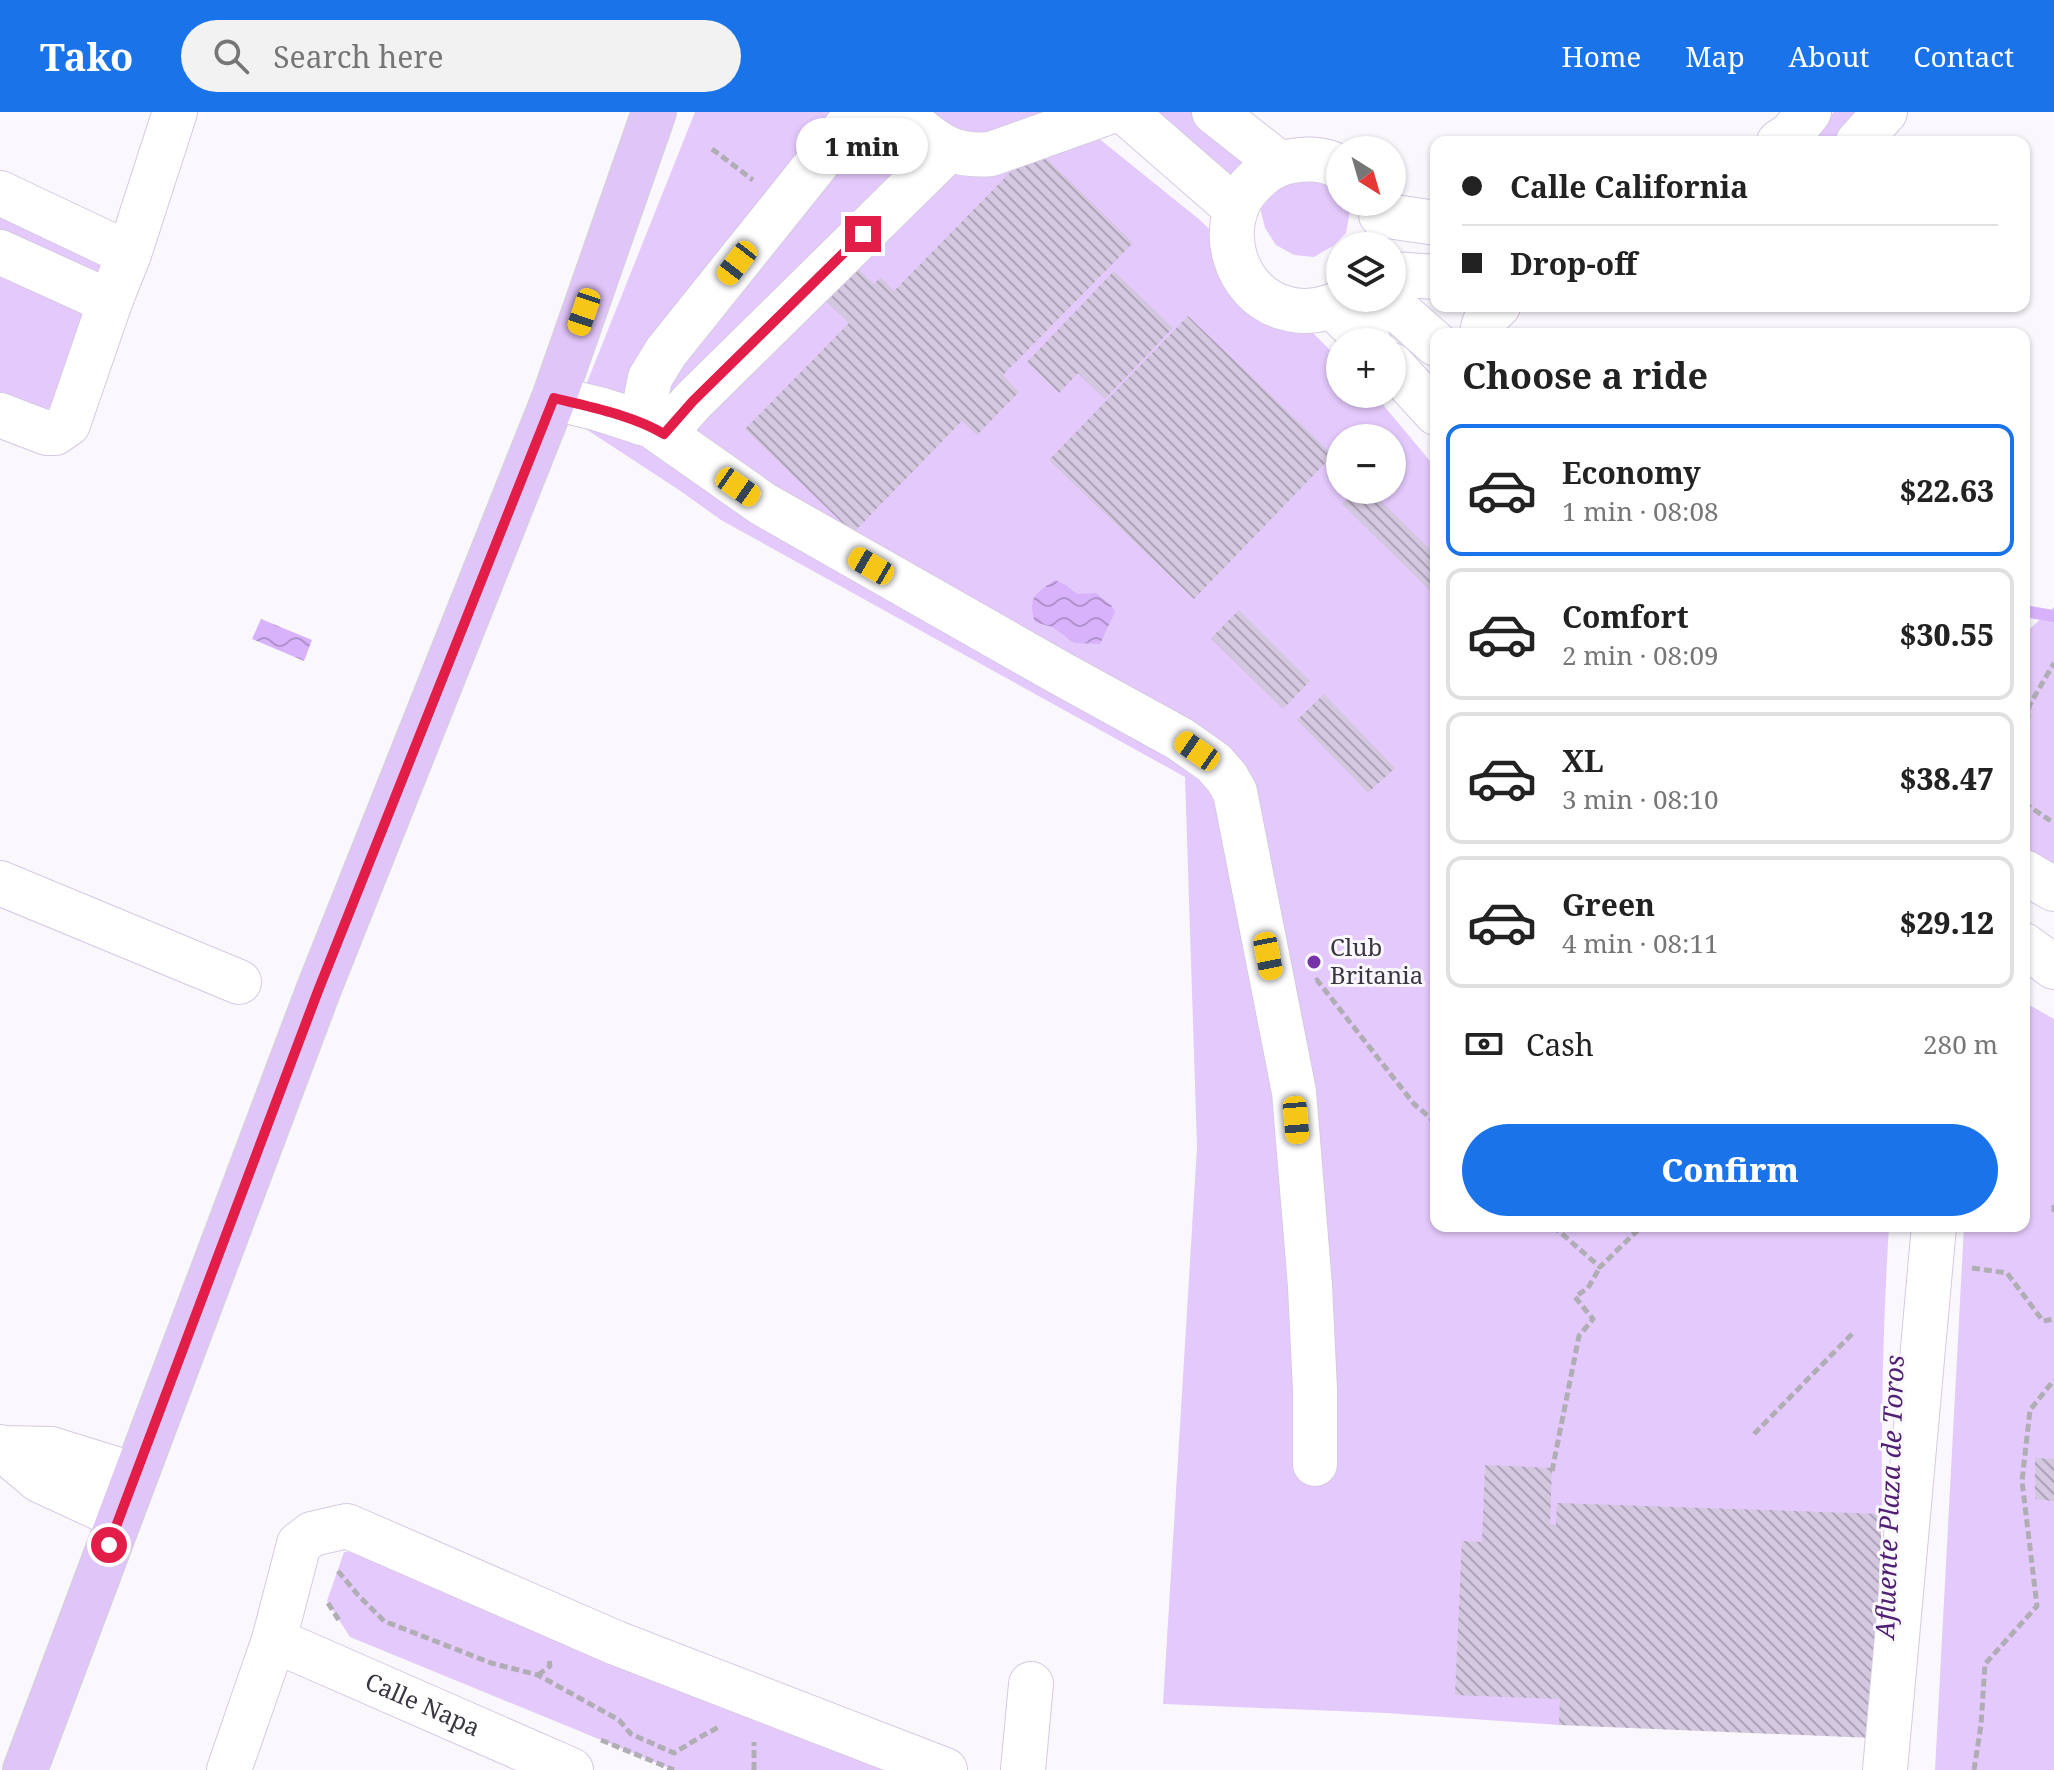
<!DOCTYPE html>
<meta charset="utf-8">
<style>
:root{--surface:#fff;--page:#f2f2f2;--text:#222;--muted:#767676;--line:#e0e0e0;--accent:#1a73e8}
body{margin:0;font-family:"Noto Serif",serif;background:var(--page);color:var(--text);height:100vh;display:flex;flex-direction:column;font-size:30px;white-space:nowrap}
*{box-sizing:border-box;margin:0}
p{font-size:26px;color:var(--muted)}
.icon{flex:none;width:44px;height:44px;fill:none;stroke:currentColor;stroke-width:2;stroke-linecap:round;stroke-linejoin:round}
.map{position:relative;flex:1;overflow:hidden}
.side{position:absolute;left:1430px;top:216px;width:600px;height:904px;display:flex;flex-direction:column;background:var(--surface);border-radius:16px;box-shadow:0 2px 6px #0004}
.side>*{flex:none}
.top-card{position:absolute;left:1430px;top:24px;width:600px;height:176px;border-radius:16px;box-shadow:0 2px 6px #0004;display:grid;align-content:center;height:176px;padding:0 32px;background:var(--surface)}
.needle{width:52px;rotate:143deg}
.controls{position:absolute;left:1326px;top:24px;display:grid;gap:16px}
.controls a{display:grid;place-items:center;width:80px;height:80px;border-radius:50%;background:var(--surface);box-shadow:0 2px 6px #0004;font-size:40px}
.end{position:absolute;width:36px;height:36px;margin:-18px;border:10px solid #e11d48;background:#fff;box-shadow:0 0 0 4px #fff}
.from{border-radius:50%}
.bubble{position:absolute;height:56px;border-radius:28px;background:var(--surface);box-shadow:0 2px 6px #0004;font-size:26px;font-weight:800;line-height:56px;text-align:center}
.car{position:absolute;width:24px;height:48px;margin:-24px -12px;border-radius:10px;box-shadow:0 0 6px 2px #0007;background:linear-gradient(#f5c518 24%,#345 0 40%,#f5c518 0 76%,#345 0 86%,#f5c518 0)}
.top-card b{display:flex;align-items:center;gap:28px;height:76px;font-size:30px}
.top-card b+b{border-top:2px solid var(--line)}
.top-card i{width:20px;height:20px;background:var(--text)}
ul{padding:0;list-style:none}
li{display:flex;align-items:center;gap:24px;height:132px;margin:0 16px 12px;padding:0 16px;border:4px solid var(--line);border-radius:16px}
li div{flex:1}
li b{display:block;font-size:30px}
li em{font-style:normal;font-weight:800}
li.selected{border-color:var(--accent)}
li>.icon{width:72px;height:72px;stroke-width:1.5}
h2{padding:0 32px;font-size:36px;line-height:96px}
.pay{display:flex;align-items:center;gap:20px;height:88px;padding:0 32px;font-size:30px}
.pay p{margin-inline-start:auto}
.action{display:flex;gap:16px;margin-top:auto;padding:16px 32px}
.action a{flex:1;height:92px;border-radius:48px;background:var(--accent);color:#fff;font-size:32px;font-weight:800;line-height:92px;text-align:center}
header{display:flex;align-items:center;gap:48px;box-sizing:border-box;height:112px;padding:0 40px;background:var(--accent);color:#fff}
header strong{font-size:38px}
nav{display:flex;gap:44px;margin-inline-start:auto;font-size:28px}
.search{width:560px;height:72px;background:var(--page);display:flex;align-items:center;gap:20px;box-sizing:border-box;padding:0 28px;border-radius:44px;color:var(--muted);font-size:30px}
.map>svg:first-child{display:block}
</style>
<header>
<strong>Tako</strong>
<div class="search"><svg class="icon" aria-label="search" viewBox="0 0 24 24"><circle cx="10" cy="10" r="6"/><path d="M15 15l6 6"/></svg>Search here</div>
<nav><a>Home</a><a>Map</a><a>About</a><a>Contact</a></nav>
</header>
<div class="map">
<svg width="2054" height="1658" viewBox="0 0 2054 1658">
<defs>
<pattern id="water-waves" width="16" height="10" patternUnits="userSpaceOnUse" patternTransform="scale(2)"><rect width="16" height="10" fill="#d8b3fb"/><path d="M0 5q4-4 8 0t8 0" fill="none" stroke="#b092cd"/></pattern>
<pattern id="building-back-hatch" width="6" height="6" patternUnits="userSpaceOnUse" patternTransform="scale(2)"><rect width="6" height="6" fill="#d4c7e0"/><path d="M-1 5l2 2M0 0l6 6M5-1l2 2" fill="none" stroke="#ada2b7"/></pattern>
</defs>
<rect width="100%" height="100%" fill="#faf8fd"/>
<g fill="#e4cafc" fill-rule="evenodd">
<path d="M695,0H1066L1200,108L1340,248V282H1374L1436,356V1114H1889C1883,1210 1881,1306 1882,1402L1559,1613L1386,1601L1163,1592L1197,1035L1185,665L721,408L679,378L572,308ZM1340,326H1392V378H1340Z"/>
<polygon points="1141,0 1199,0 1261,49 1242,74"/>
<polygon points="1834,0 1865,0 1840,30 1803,30"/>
<polygon points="1296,54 1340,74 1340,90 1349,90 1351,93 1346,121 1333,134 1314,145 1294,143 1276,133 1265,116 1260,95"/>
<polygon points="0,105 114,150 58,291 42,299 0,284"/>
<polygon points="2054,495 2054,795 2024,780 2024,522"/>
<polygon points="2024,890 2054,907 2054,1658 1935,1658 1964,1114 2024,1114"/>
<polygon points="357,1439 887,1658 674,1658 350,1525 327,1489 344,1440"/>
</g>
<g fill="url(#water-waves)">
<path d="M1055,468L1066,473L1077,482L1096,481L1111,493L1115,500L1100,532L1075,531L1052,515L1035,510C1027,485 1036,481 1055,468Z"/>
<polygon points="261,507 312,528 304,549 252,527"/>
</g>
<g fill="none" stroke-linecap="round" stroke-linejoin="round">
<polyline stroke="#d8b3fb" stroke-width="12" points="2024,499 2054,504"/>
</g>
<g fill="url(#building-back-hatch)">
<polygon points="1035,35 1133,131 1003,263 1019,280 977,323 962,309 853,421 745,317 849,211 821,184 852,151 874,172 881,165 894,179"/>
<polygon points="1114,159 1173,216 1105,287 1078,261 1059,281 1027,250"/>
<polygon points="1188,204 1333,343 1194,487 1049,348"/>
<polygon points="1356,378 1370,378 1436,443 1436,485 1342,392"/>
<polygon points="1239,498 1310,569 1283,597 1211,526"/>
<polygon points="1324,582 1395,656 1368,681 1297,608"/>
<polygon points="2035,1346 2054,1347 2054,1389 2035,1387"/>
<polygon points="1485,1353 1552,1356 1550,1412 1556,1413 1557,1391 1882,1402 1872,1626 1559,1613 1560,1587 1455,1583 1462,1429 1482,1430"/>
</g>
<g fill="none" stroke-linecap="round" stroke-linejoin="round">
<g stroke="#d6c9e3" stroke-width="46">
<g id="minor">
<path d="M898,0C932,26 945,46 991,42L1109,0"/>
<polyline points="1125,0 1235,96"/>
<polyline points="1214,0 1280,52"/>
<polyline points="1779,30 1791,22 1809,0"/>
<polyline points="1858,30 1885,0"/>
<path d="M1340,55C1322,46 1306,46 1287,50C1272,53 1261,62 1251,73C1214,111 1233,182 1285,196C1308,203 1330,197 1350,186"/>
<polyline points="0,81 129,142"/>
<polyline points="1381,103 1436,111"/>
<polyline points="0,140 110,190"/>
<polyline points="1392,162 1436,165"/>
<polyline points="1384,186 1436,232"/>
<polyline points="1333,195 1369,230"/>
<path d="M1482,222C1483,209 1488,203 1498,194"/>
<polyline points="1392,253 1436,301"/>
<polyline points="554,286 599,297 652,314 763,392 1060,561 1180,627 1214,651 1227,666 1235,680 1294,980 1310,1174 1315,1278 1315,1352"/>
<polyline points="0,303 47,321 55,321 68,312 110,190 129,142 175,0"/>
<polyline points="641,311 650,266 666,240 855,4 863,0"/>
<polyline points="664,322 693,289 948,38"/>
<polyline points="2024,760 2054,777"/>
<polyline points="0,771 239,870"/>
<polyline points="2024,833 2054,855"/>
<polyline points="0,1335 39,1368 119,1405"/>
<polyline points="2,1336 51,1337 135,1363"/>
<path id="s1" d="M274,1528L571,1658"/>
<polyline points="229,1658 274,1528 299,1432 312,1422 347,1414 616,1531 945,1658"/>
<polyline points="1023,1658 1031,1572"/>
<polyline points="1885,1658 1934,1114"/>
</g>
</g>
<g stroke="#d4d3d5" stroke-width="46">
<polyline id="major" points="25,1658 318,879 554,286 654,0"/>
</g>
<g stroke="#b0adb4" stroke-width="5" stroke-dasharray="8 4" stroke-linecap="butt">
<polyline points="712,37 753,68"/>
<polyline points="2024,645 2029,594 2054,551"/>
<polyline points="2024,691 2054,711"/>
<polyline points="1316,869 1317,868 1414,992 1436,1011"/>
<polyline points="2054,1093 2054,1100"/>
<polyline points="1553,1114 1600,1155 1639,1117"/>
<polyline points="1972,1156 2007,1161 2043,1209 2054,1207"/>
<polyline points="1754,1322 1853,1221"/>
<polyline points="1552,1359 1579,1224 1593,1207 1575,1185 1588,1176 1600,1155"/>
<polyline points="338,1459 358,1483 384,1509 491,1551 538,1563 619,1608 631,1622 674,1641 702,1624 719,1615"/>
<polyline points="328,1491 340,1510"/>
<polyline points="538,1563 550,1554 549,1546"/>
<polyline points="601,1628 674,1658"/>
<polyline points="754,1658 754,1630"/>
<polyline points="1974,1658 1981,1613 1985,1552 2037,1494 2022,1369 2030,1298 2054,1268"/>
</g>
<use href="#minor" stroke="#fff" stroke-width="44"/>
<use href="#major" stroke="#e0c5f8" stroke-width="44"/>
</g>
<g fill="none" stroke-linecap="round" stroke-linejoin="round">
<path stroke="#e11d48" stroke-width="10" d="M109,1433L318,879L554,286C589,295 633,303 664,322L693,289L863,122"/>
</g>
<circle fill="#7632a6" stroke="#faf8fd" stroke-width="3" cx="1314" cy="850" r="8"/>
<g text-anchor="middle" stroke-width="6" stroke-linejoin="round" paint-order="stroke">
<g font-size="24" fill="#3b3641" stroke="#faf8fd" text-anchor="start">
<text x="1330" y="844">Club<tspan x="1330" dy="28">Britania</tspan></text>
</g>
<g font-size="24" fill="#3b3641" stroke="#faf8fd">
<text dy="8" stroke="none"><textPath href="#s1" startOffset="162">Calle Napa</textPath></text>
</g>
<g font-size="26" font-style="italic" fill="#502073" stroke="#faf8fd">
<text transform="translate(1890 1385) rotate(-88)" y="9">Afluente Plaza de Toros</text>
</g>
</g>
</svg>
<div class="controls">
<a><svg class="needle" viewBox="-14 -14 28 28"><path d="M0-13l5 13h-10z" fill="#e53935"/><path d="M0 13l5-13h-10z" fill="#767676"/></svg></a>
<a><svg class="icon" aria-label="layers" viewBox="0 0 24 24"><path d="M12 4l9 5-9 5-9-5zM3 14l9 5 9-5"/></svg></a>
<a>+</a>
<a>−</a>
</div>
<i class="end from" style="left:109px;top:1433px"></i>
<i class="end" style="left:863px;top:122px"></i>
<div class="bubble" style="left:796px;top:6px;width:132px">1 min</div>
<i class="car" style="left:737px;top:151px;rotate:218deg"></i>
<i class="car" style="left:584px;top:200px;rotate:199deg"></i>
<i class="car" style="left:738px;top:375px;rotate:125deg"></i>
<i class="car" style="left:871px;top:454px;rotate:300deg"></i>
<i class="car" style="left:1197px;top:639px;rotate:305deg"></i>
<i class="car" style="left:1268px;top:844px;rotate:169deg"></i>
<i class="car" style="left:1296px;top:1008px;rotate:175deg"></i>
<div class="top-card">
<b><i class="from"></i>Calle California</b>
<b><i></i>Drop-off</b>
</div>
<section class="side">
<h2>Choose a ride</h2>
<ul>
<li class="selected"><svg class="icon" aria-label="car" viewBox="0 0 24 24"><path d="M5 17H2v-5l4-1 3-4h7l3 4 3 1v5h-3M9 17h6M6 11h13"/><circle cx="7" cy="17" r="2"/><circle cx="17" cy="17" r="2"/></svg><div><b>Economy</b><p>1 min · 08:08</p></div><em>$22.63</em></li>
<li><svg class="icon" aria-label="car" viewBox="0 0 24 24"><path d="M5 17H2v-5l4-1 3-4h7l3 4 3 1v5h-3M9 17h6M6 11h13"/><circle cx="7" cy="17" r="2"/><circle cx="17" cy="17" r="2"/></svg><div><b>Comfort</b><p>2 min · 08:09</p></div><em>$30.55</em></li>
<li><svg class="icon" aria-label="car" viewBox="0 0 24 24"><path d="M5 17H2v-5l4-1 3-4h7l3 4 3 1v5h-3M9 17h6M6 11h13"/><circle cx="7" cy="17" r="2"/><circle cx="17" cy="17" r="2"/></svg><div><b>XL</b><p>3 min · 08:10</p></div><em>$38.47</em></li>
<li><svg class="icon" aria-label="car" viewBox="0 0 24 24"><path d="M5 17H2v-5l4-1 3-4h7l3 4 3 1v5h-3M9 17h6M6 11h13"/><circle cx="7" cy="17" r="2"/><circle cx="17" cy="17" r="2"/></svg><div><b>Green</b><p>4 min · 08:11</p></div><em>$29.12</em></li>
</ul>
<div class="pay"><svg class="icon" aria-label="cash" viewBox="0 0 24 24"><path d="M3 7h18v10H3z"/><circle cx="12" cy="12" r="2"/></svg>Cash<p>280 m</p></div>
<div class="action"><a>Confirm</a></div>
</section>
</div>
